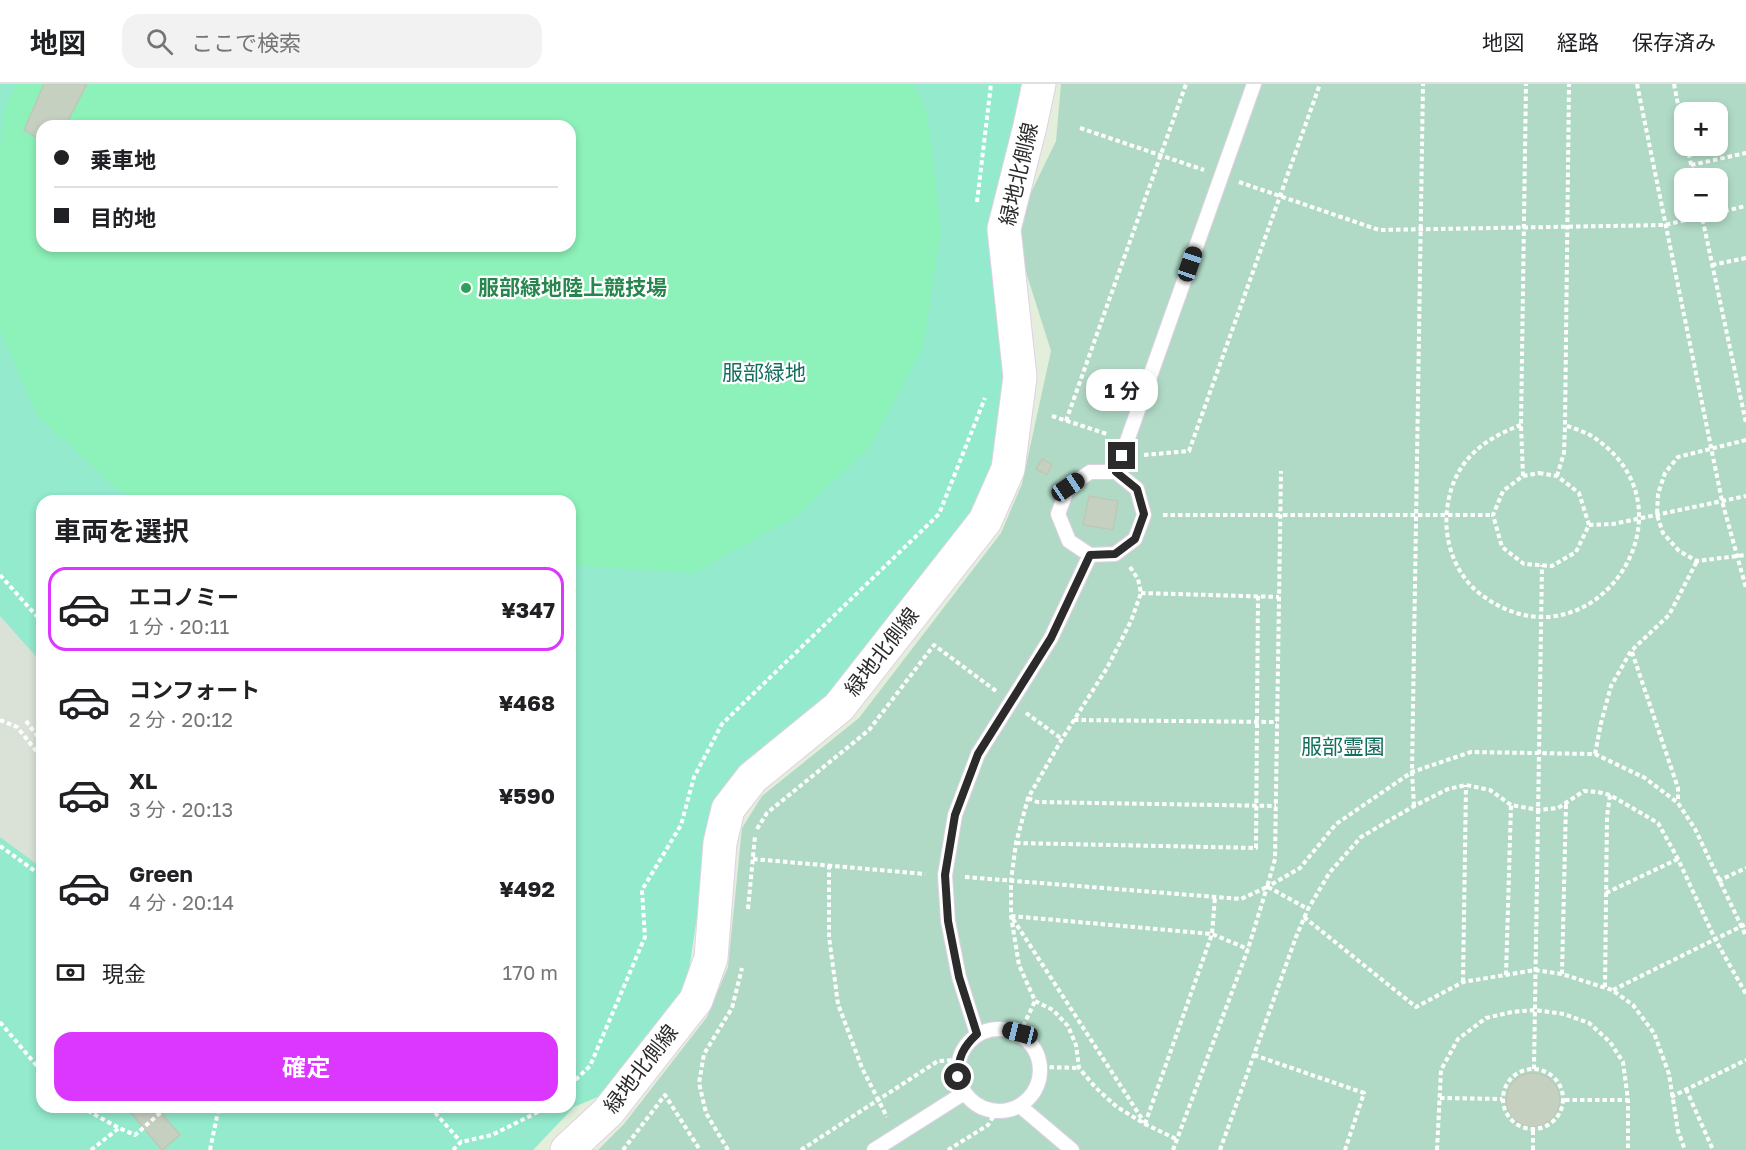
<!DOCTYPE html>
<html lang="ja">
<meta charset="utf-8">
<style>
:root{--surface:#fff;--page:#f2f2f2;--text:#202124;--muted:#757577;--line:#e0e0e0;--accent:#db37ff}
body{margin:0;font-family:"Golos Text","Noto Sans JP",sans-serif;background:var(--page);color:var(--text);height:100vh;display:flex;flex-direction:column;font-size:22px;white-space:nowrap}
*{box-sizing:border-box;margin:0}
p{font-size:20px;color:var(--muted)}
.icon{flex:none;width:33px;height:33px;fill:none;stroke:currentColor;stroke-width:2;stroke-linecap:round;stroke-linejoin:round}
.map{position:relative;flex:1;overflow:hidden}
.side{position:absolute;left:36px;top:411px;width:540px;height:618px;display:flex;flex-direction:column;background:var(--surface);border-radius:18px;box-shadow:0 3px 9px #0003}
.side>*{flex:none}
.top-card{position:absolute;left:36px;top:36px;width:540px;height:132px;border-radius:18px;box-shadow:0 3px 9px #0003;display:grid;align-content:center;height:132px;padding:0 18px;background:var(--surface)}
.fabs{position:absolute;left:1674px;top:18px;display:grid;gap:12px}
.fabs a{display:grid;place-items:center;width:54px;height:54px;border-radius:12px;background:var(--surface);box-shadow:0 3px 9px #0003;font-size:30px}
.end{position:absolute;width:27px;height:27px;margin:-14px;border:8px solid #2b2b2b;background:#fff;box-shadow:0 0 0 3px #fff}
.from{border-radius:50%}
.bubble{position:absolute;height:42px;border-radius:18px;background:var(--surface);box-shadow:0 3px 9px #0003;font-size:20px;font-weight:700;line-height:42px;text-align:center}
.car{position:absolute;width:18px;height:36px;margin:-18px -9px;border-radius:8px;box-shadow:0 0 4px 2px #0007;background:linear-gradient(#222 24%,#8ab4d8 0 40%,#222 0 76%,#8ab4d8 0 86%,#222 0)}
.top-card b{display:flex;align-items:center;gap:21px;height:57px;font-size:22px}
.top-card b+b{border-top:2px solid var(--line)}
.top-card i{width:15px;height:15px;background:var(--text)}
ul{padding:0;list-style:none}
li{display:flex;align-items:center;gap:18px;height:84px;margin:0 12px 9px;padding:0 6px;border:3px solid transparent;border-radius:18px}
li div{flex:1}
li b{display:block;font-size:22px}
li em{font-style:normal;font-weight:700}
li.on{border-color:var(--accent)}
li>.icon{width:54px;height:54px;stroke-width:1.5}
h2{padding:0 18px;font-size:27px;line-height:72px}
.pay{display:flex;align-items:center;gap:15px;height:66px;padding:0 18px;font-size:22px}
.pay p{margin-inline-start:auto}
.button{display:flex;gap:12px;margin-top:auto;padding:12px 18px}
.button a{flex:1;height:69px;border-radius:18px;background:var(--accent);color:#fff;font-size:24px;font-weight:700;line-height:69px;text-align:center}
header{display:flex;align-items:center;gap:36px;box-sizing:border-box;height:84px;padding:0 30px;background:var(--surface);border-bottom:2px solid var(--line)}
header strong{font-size:28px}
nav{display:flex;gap:33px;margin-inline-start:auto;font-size:21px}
.search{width:420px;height:54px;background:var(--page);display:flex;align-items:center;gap:15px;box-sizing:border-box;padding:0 21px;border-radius:18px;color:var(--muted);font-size:22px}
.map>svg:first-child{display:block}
</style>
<header>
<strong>地図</strong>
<div class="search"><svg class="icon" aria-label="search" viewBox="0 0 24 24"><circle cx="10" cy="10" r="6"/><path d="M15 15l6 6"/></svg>ここで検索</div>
<nav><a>地図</a><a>経路</a><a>保存済み</a></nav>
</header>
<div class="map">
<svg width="1746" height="1066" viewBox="0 0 1746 1066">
<rect width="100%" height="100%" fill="#e3eedb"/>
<path fill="#93eacd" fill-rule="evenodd" d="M0,0H1021L1006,126L1014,294L990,403L916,522L706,773L685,912L612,1007L574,1023L533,1066H0ZM42,42H570V162H42ZM42,417H570V1023H42Z"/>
<path fill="#b1dac6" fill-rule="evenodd" d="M1061,0H1746V1066H598L624,1040L707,933L728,883L742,744L762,712L859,634L1001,449L1022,400L1051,267L1020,169L1023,125L1056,57ZM1684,28H1718V62H1684ZM1684,94H1718V128H1684Z"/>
<path fill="#8df2b9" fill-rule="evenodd" d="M17,0H913L927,29L941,145L923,263L870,362L798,431L694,489L570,481V417H140L116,404L37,331L0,246V61L5,22ZM42,42H570V162H42Z"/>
<polygon fill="#dae2d7" points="0,532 42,579 42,784 0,753"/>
<g fill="#c6d0c1" stroke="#bccab5" stroke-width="1.5">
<polygon points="44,0 87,0 65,42 42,42 42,57 24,46"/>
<polygon points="1042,375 1052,380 1047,391 1036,385"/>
<polygon points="1089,412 1118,417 1113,446 1083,441"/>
<circle cx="1533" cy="1016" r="27"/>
<polygon points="126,1023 156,1023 180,1051 162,1066"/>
</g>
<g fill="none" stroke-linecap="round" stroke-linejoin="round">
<g stroke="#e1d0e5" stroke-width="16">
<g id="lane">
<polygon points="1090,388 1116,388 1137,405 1144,431 1135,455 1115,470 1090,471 1069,457 1058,430 1068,403"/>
<polyline points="1116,388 1254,0"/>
<circle cx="999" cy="986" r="41"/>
<polyline points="977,950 959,893 948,837 945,791 955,731 978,670 1051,554 1090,471"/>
<polyline points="1020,1022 1072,1066"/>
<polyline points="874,1066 964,1009"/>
</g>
</g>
<g stroke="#e1d0e5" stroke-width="35">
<polyline id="secondary" points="567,1066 608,1028 696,916 711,874 720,759 728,725 752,694 839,623 985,437 1008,385 1020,293 1004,145 1030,42 1039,0"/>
</g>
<g stroke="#fff" stroke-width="4" stroke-dasharray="4.5 3" stroke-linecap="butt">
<polyline points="1637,0 1722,417 1746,504"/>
<polyline points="1674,0 1684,51"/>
<polyline points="1080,44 1204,86"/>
<polyline points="1687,62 1694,94"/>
<polyline points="1691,81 1746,69"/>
<polyline points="1239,98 1379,146 1665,141 1746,122"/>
<polyline points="977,118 991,0"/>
<polyline points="1701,128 1746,339"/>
<polyline points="1712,181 1746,174"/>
<polyline points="1052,332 1107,350"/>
<polyline points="1066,337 1186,0"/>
<path d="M1521,341C1483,355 1455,377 1448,419C1442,452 1453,488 1479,509C1590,596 1708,424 1590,351C1582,347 1573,344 1565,341"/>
<polyline points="1746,356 1678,373 1665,389 1658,410 1657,431 1663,449 1679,467 1697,477 1746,471"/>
<polyline points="1144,371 1189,367 1320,0"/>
<polygon points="1539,389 1557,392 1579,409 1589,441 1576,468 1552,482 1524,480 1502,463 1493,431 1503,407 1523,392"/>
<polyline points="1523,392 1521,341 1526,0"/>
<polyline points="1557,392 1564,369 1565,341 1569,0"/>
<polyline points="1163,431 1493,431"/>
<polyline points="1589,441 1613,440 1746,412"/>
<polyline points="1130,483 1138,495 1141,509 1131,537 1107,584 1062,655 1028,714 1016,759 1011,797 1011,832 1019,881 1035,917 1053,926 1068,942 1076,961 1079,984 1096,1004 1117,1023 1145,1040 1176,1055"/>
<polyline points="0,491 42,538"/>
<polyline points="1141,509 1279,513"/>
<polyline points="1632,568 1678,704 1678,718"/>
<polyline points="1026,629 1062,655"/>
<polyline points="0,636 17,643 38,669 42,666"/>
<polyline points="1074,636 1277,638"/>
<polyline points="26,637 42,658"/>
<polyline points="1595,670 1601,639 1611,602 1631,567 1669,531 1697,477"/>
<polyline points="1028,714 1037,718 1276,722"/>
<polyline points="1414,722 1412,688 1423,0"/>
<polyline points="757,745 767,729 869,646 934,561 996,607"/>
<polyline points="1016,759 1256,764 1258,512"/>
<polyline points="0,762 42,792"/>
<polyline points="753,775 925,790"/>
<polyline points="829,781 829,853 838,920 862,984 887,1033"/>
<polyline points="965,793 1241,815 1267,803 1275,775 1281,387"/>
<polyline points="1718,797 1746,784"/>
<polyline points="1268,803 1308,825"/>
<polyline points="1606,809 1678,775"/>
<polyline points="748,825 755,752"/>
<polyline points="1011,832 1212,850 1248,865"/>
<polyline points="1304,833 1416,923 1463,898 1535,886 1562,890 1612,906 1633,921 1654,949 1669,990 1678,1047 1685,1066"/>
<polyline points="1013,835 1144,1038"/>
<polyline points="1562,890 1566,719"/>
<polyline points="1506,891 1511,721"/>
<polyline points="1463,898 1466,701"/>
<polyline points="1605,903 1607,732 1610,711"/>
<polyline points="1613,906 1746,840"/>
<polyline points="0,938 42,988"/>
<polyline points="1020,949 1035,917"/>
<polyline points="1254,971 1364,1009 1345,1066"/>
<polyline points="1042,983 1079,984"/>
<circle cx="1533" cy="1015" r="30"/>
<polyline points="1534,985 1542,481"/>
<polyline points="570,1001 590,982 645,853 642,806 681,741 694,693 722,640 939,430 985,314"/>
<polyline points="1686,1005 1713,1066"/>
<polyline points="1671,1013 1746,976"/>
<polyline points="1440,1014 1502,1015"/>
<polyline points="1565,1016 1628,1016"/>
<polyline points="81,1023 119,1044 135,1051 167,1023"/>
<polyline points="430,1023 461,1058"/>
<polyline points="1145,1040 1212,850 1215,813"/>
<polyline points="91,1066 119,1044"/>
<polyline points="210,1066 219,1023"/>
<polyline points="453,1066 461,1058 492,1051 548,1023"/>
<polyline points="623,1066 665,1011 700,1066"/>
<polyline points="728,1066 706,1029 699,999 704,970 732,924 742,884"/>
<polyline points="801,1066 938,977 958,976"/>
<polyline points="948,1066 988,1041 996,1028"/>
<polyline points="1173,1066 1248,865 1267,803 1300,784 1336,740 1412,688 1471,668 1595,670 1645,694 1678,719 1695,745 1746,852"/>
<polyline points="1220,1066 1296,853 1308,825 1330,788 1361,753 1414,722 1448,705 1466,701 1490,706 1511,721 1538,726 1558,724 1584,707 1598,708 1610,711 1658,739 1678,775 1715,855 1746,910"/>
<polyline points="1437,1066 1441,986 1458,955 1486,934 1512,928 1535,926 1564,930 1589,939 1610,958 1623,978 1628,1016 1628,1066"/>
<polyline points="1533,1066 1533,1045"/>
</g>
<use href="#lane" stroke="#fff" stroke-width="14"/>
<use href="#secondary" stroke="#fff" stroke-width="33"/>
</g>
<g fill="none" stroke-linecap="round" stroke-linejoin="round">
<path stroke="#2b2b2b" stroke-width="8" d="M958,993C958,973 963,963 977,950L959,893L948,837L945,791L955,731L978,670L1051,554L1090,471L1115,470L1135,455L1144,430L1137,405L1116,388L1122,372"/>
</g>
<circle fill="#2e9e5b" stroke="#fff" stroke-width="2" cx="466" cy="204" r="6"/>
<g text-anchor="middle" stroke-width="4.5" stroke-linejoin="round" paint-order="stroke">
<g font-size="21" fill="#2b2b2b" stroke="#fff">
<text transform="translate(1019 90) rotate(-77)" y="7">緑地北側線</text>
<text transform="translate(882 568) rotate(-52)" y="7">緑地北側線</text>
<text transform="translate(641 985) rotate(-52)" y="7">緑地北側線</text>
</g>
<g font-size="21" font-weight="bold" fill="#27864d" stroke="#fff" text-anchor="start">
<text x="478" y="211">服部緑地陸上競技場</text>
</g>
<g font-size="21" fill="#136f5d" stroke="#fff">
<text x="764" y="296">服部緑地</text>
<text x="1343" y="670">服部霊園</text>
</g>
</g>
</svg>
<div class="fabs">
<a>+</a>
<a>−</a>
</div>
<i class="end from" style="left:958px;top:993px"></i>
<i class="end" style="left:1122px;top:372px"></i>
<div class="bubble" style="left:1086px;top:285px;width:72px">1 分</div>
<i class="car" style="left:1190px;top:180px;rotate:19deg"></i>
<i class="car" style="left:1068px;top:403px;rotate:56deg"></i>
<i class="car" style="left:1020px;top:949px;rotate:284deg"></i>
<div class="top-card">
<b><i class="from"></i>乗車地</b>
<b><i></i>目的地</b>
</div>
<section class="side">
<h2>車両を選択</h2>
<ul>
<li class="on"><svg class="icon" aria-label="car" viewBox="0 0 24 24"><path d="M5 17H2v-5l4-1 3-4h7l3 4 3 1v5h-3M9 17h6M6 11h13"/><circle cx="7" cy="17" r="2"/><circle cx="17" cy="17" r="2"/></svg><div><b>エコノミー</b><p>1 分 · 20:11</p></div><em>¥347</em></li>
<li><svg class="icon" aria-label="car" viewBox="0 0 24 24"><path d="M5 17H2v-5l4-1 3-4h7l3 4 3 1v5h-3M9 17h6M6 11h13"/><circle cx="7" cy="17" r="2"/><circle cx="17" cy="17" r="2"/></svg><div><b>コンフォート</b><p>2 分 · 20:12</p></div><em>¥468</em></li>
<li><svg class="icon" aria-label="car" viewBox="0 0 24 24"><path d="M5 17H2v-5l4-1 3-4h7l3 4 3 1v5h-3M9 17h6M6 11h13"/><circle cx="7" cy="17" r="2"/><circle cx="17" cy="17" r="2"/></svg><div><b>XL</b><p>3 分 · 20:13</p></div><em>¥590</em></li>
<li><svg class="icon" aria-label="car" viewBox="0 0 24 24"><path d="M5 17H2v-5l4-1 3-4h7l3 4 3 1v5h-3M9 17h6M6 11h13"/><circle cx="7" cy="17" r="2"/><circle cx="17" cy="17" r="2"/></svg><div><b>Green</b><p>4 分 · 20:14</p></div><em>¥492</em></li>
</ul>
<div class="pay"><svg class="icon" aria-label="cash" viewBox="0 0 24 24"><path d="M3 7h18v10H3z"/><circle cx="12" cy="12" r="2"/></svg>現金<p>170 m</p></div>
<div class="button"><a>確定</a></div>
</section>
</div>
